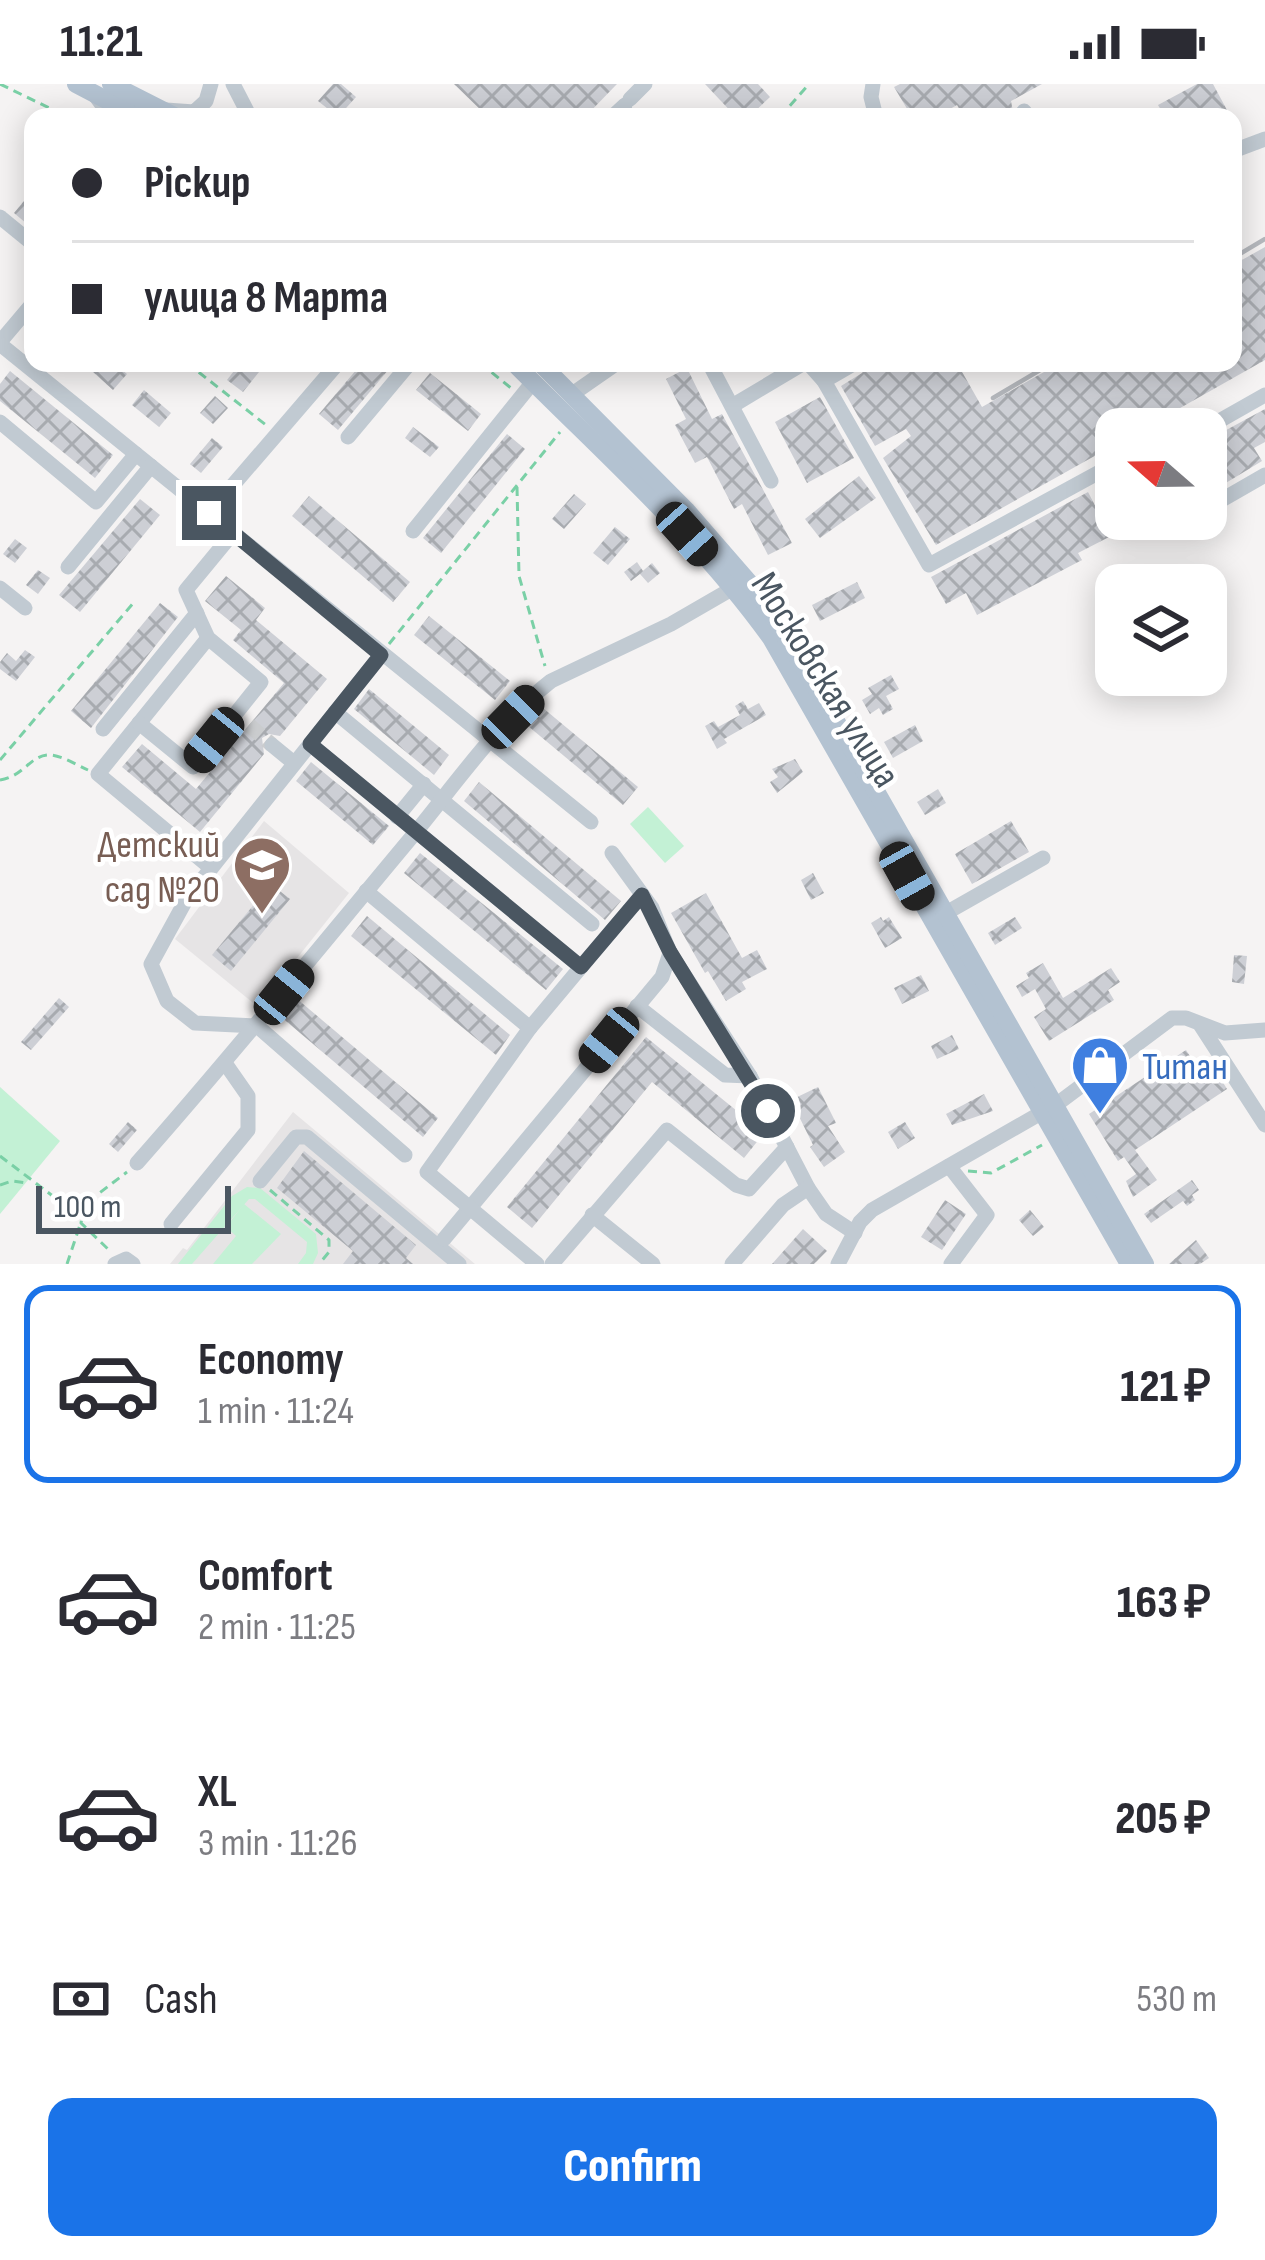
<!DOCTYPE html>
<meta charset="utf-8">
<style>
:root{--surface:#fff;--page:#f7f7f7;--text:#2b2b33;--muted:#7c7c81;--line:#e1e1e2;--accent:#1a73e8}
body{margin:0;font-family:"Sofia Sans Condensed",sans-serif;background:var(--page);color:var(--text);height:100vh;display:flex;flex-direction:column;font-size:45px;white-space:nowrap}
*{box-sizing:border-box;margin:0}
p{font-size:39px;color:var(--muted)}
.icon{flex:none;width:66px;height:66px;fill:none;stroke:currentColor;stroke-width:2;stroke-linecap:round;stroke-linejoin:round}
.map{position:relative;height:1180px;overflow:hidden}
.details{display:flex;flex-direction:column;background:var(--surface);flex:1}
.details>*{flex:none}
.hud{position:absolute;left:24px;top:24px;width:1218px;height:264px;border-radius:24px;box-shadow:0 6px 30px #0003;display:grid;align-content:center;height:264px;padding:0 48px;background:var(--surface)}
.needle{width:78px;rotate:290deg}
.controls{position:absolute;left:1095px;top:324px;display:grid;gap:24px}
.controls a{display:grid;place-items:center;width:132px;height:132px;border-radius:24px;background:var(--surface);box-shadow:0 6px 30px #0003;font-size:60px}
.scale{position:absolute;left:36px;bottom:30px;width:195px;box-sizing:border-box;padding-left:12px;border:6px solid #4a5661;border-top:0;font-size:33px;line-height:42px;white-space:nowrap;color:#4a5661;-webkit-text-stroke:9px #fff;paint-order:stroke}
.end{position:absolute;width:54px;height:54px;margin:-27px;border:15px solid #4a5661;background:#fff;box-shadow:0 0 0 6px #fff}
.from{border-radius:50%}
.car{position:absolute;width:36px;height:72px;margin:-36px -18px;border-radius:15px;box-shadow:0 0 9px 3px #0007;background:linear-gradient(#222 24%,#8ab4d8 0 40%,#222 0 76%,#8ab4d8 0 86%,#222 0)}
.hud b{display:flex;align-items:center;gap:42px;height:114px;font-size:45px}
.hud b+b{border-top:3px solid var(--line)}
.hud i{width:30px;height:30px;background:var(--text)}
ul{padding:21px 0 0;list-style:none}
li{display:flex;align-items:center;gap:36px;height:198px;margin:0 24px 18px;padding:0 24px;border:6px solid transparent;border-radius:24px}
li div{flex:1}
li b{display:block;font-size:45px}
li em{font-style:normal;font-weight:800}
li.active{border-color:var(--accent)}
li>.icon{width:108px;height:108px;stroke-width:1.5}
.pay{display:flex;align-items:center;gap:30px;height:132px;padding:0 48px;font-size:45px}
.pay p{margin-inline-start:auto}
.primary-button{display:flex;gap:24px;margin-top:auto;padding:24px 48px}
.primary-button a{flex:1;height:138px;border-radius:24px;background:var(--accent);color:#fff;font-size:48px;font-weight:800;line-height:138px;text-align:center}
.status{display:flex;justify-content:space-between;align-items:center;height:84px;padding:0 60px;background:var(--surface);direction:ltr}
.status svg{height:33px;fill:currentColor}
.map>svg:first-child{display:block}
</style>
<div class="status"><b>11:21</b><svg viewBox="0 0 49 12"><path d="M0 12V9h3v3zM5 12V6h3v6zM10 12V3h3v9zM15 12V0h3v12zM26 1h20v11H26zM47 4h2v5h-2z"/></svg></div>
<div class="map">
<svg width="1265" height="1180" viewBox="0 0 1265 1180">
<defs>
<pattern id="building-cross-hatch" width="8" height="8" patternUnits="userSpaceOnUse" patternTransform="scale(3)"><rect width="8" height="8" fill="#cdcfd5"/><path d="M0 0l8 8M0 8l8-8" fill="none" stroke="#a8abb0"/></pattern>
</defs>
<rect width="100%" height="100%" fill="#f5f3f3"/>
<g fill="#e6e4e5">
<polygon points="264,737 349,809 258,923 175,855"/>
<polygon points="293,1028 475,1180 170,1180 183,1164 187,1166"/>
</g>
<g fill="#c3f1d5">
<polygon points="648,723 684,762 665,779 630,740"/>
<polygon points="0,1003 60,1057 0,1130"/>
<polygon points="247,1103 260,1104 316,1150 318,1169 313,1180 298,1180 306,1169 307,1158 255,1115 249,1115 192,1180 178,1180 232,1112"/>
<polygon points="244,1120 281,1150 252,1180 213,1180 236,1152 226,1143"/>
</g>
<g fill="url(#building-cross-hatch)">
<polygon points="333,0 341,0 356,13 338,33 318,17"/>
<polygon points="454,0 617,0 585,33 488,33"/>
<polygon points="705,0 758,0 770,13 749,33 736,33"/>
<polygon points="900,0 1042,0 1011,17 1014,33 964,33 957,21 936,33 912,33 894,3"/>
<polygon points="1197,0 1213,0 1228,28 1218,33 1165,33 1158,21"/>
<polygon points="33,106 33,145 14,129"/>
<polygon points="1265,163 1265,276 1143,345 1116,345 1116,360 936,461 883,374 911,352 906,345 875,362 841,302 862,289 869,279 957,279 982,323 1060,279 1233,279 1233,181"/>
<polygon points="83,279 113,279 127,290 113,306"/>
<polygon points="240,279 247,279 259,288 243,308 227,296"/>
<polygon points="362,279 394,279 338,346 319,330"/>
<polygon points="687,284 712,335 722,330 792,459 768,471 742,420 734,425 707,373 695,379 675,341 686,335 666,295"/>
<polygon points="10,287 113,371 95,394 0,317 0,300"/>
<polygon points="430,289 481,330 468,347 416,306"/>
<polygon points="144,306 171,329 159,343 132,321"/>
<polygon points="215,312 228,324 213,340 200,329"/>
<polygon points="820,313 854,374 807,399 775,338"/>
<polygon points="1265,325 1265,358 1254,364 1262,377 1206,411 1206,357"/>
<polygon points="413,343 439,363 430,373 405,354"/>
<polygon points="507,350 525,365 441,469 423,454"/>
<polygon points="212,354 223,363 201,389 190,380"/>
<polygon points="859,392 876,414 820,454 805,435"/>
<polygon points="1088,408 1111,452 1078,469 1082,476 977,531 966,509 946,520 931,493"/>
<polygon points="574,410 586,420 564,445 552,435"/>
<polygon points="309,412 410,498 393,518 292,432"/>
<polygon points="140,415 160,431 80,528 59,511"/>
<polygon points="615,443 630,455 608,481 593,469"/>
<polygon points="15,455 27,464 15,479 3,470"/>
<polygon points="637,478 643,487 652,479 660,489 648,499 640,490 631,497 624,488"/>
<polygon points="38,486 50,494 38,510 26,501"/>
<polygon points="226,492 265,524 256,536 327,595 280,652 269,650 262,654 264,670 200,748 122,683 142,660 196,705 284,599 233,556 241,546 205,517"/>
<polygon points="857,498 865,514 820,537 812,521"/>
<polygon points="160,519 178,533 91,644 71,627"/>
<polygon points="429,532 510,597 495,616 414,551"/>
<polygon points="25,566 35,573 16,597 0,585 0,578 7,569 16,577"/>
<polygon points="891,591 899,605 886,612 893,625 883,631 879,624 870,630 862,616 872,610 868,604"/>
<polygon points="369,605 449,671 434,691 354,625"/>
<polygon points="743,617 748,625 759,619 766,631 724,655 727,659 717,665 705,642 714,637 718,643 740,631 735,622"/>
<polygon points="543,624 638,703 623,721 528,642"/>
<polygon points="915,641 923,657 893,674 884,658"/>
<polygon points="795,675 803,688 777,709 770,698 778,693 772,685"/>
<polygon points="311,678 389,742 373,761 296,697"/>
<polygon points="479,698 621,817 605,836 464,717"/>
<polygon points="938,705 946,719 925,731 917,718"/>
<polygon points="1011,737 1029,768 972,800 955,770"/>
<polygon points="420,769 563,885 546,906 404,789"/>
<polygon points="813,789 824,809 811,816 801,796"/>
<polygon points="271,800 290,815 231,887 212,871"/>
<polygon points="706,809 742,874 757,866 767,885 742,898 746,905 726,917 708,887 705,889 671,829"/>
<polygon points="367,832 510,951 496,971 351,852"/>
<polygon points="881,833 883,837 889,833 902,854 885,864 871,839"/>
<polygon points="1015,833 1022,844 995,861 988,849"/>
<polygon points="1234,871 1247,872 1244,900 1232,898"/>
<polygon points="1043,879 1063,914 1111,884 1120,898 1108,906 1114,916 1049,957 1034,933 1046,925 1035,905 1022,913 1016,902 1029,894 1026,889"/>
<polygon points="921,891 929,907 902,920 894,904"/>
<polygon points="59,914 69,923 31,966 21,958"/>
<polygon points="296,914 438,1034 423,1053 280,932"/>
<polygon points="952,951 959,965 937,975 931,962"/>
<polygon points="646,953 764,1049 744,1074 652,998 532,1144 507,1123"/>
<polygon points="1186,966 1204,994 1216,987 1227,1005 1135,1066 1157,1096 1133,1113 1126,1097 1136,1090 1124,1073 1118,1077 1089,1030"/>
<polygon points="818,1003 836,1039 828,1042 845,1068 824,1083 810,1063 813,1061 791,1016"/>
<polygon points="984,1010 993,1027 952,1041 946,1030"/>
<polygon points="128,1038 137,1046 118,1068 109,1060"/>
<polygon points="905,1038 915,1054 898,1065 888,1048"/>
<polygon points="304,1067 416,1161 406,1174 413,1180 343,1180 353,1167 277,1104"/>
<polygon points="1192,1096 1199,1106 1192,1111 1195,1116 1187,1122 1183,1117 1151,1139 1144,1130"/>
<polygon points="945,1116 966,1130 942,1166 921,1153"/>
<polygon points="1030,1126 1044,1143 1033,1152 1019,1136"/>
<polygon points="803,1145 827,1167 814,1180 772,1180"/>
<polygon points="1196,1156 1209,1174 1200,1180 1169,1180"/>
</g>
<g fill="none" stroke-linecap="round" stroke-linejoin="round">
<polyline stroke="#caccce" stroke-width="15" stroke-dasharray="15 8" stroke-linecap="butt" points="249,641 272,661"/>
<g stroke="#7ad0a6" stroke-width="3" stroke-dasharray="9 6" stroke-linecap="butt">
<polyline points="0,0 68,33"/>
<polyline points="780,33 809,0"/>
<polyline points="187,279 266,341"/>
<polyline points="480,279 511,304"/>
<polyline points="517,403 519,492 545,582"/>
<polyline points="389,560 560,348"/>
<polyline points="0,676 135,517"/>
<path d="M0,696C25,692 30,670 51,671C62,672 77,681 88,686"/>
<polyline points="0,1072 62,1119 85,1120 127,1088"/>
<polyline points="968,1087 991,1089 1042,1061"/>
<polyline points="0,1101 12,1097 27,1099"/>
<polyline points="270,1106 329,1156 329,1168 319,1180"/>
<polyline points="84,1122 81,1139 109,1166"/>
<polyline points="67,1180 80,1141"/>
</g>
<g stroke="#c1cad2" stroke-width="15">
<polyline points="233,0 250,33"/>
<polyline points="873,0 871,13 876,33"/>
<polyline points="95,11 111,33"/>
<polyline points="630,15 645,0"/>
<polyline points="166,26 194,28 206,17 211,0"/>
<polyline points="1024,27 1029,33"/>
<polyline points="612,33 625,21"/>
<polyline points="1233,67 1265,55"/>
<polyline points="0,133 33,160"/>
<polyline points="0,258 33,219"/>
<polyline points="0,260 591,738"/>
<polyline points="709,279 771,397"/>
<polyline points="808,279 824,297 855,279"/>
<polyline points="824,297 929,481 1116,379"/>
<polyline points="571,311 617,279"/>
<polyline points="732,322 804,279"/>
<polyline points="0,338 96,418 136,370"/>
<polyline points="1205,345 1265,311"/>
<polyline points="348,353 410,279"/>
<polyline points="1206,425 1265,391"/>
<polyline points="209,429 338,279"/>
<polyline points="413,447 533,298"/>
<polyline points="68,483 151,382"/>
<polyline points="0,504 25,524"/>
<polyline points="208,554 98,690 211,784"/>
<polyline points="381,571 186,816 151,880 167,917 195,939 257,942 405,1071"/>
<polyline points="335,628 592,840"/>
<polyline points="139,639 193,683 261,598 208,554 186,506 233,449"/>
<polyline points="103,645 197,529"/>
<polyline points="310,660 581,883 642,811"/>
<polyline points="272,661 294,679"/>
<polyline points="397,733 424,700"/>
<polyline points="612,769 652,824 670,869 750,992 808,1104 826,1130 855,1149"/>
<polyline points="366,807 530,944"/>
<polyline points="946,829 1043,774"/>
<polyline points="637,922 725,991 750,992"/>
<polyline points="1201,942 1265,1041"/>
<polyline points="1053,1023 1172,934 1186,934 1225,949 1265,946"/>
<path d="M137,1079C231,973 319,864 410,755C455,701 495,641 551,597L671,540L735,503"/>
<polyline points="949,1082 987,1131 951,1180"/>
<polyline points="260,1097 296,1053 307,1053 459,1180"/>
<polyline points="592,1131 653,1180"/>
<polyline points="171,1140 248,1046 248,1012 225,979"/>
<polyline points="444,1155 662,893 670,869"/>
<polyline points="115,1180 126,1175 133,1180"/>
<polyline points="537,1180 427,1088 530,944 581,883"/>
<polyline points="552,1180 667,1046 736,1101 749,1105 787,1063"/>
<polyline points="732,1180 783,1121 808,1104"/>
<polyline points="838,1180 860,1138 872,1126 1041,1029"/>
</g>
<g stroke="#b3c2d1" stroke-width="18">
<polyline points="76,0 139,33"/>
<polyline points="111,0 176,33"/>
<path d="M514,279C603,369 697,451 771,554L1129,1180"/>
<polyline points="540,279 686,426 760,511 840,644 1145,1180"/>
</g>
<g stroke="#b5b8bd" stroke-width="4.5">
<polyline points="1233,174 1265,155"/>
<polyline points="993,314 1052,279"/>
</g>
</g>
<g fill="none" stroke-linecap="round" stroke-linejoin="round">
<polyline stroke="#4a5661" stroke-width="15" points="209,429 381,571 310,660 581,883 642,811 670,868 768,1027"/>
</g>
<defs>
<g id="school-pin" transform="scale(3)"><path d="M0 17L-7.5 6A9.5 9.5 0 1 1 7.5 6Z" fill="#8d6e63" stroke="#fff"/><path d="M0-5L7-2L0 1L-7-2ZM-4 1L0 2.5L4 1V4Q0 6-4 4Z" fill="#fff"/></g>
<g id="shop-pin" transform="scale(3)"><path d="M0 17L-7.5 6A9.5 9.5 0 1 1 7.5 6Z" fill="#3f7fe0" stroke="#fff"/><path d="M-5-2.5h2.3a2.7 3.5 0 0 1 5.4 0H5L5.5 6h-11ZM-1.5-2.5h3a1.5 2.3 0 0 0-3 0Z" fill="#fff"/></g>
</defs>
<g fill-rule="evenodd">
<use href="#school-pin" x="262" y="781"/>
<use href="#shop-pin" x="1100" y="981"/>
</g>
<g text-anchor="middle" stroke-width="9" stroke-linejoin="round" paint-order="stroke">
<g font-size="39" fill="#4a5661" stroke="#fff">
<text transform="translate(827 595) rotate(58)" y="14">Московская улица</text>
</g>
<g font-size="39" fill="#785e54" stroke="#fff" text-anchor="end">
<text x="220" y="773">Детский<tspan x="220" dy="45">сад №20</tspan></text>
</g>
<g font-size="39" fill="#366cbe" stroke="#fff" text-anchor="start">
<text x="1142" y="995">Титан</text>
</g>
</g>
</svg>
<div class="controls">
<a><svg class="needle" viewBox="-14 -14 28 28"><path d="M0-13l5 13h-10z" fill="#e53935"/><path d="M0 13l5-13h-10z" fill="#7c7c81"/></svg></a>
<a><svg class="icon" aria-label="layers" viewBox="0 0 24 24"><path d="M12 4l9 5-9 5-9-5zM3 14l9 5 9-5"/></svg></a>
</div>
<div class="scale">100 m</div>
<i class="end from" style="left:768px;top:1027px"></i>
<i class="end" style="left:209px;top:429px"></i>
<i class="car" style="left:687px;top:450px;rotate:138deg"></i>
<i class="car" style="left:513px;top:633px;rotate:44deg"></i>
<i class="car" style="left:214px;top:656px;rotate:219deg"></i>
<i class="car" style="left:907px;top:792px;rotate:151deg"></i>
<i class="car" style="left:284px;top:908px;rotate:39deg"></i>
<i class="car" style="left:609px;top:956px;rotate:219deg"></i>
<div class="hud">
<b><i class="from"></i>Pickup</b>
<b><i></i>улица 8 Марта</b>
</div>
</div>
<section class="details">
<ul>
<li class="active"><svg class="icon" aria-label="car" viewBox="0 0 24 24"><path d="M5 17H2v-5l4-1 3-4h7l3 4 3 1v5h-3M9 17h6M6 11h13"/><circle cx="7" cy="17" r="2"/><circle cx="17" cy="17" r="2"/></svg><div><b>Economy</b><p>1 min · 11:24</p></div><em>121 ₽</em></li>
<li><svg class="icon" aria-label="car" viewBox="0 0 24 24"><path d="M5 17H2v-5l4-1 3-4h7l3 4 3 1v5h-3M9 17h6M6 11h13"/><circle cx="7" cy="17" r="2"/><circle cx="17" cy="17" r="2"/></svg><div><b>Comfort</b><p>2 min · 11:25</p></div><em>163 ₽</em></li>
<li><svg class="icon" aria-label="car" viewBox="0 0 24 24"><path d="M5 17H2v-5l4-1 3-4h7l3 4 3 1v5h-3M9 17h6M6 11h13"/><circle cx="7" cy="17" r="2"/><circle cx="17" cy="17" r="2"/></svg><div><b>XL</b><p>3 min · 11:26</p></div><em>205 ₽</em></li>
</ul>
<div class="pay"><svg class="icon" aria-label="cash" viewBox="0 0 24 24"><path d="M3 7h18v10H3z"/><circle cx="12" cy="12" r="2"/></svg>Cash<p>530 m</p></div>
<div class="primary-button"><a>Confirm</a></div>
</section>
